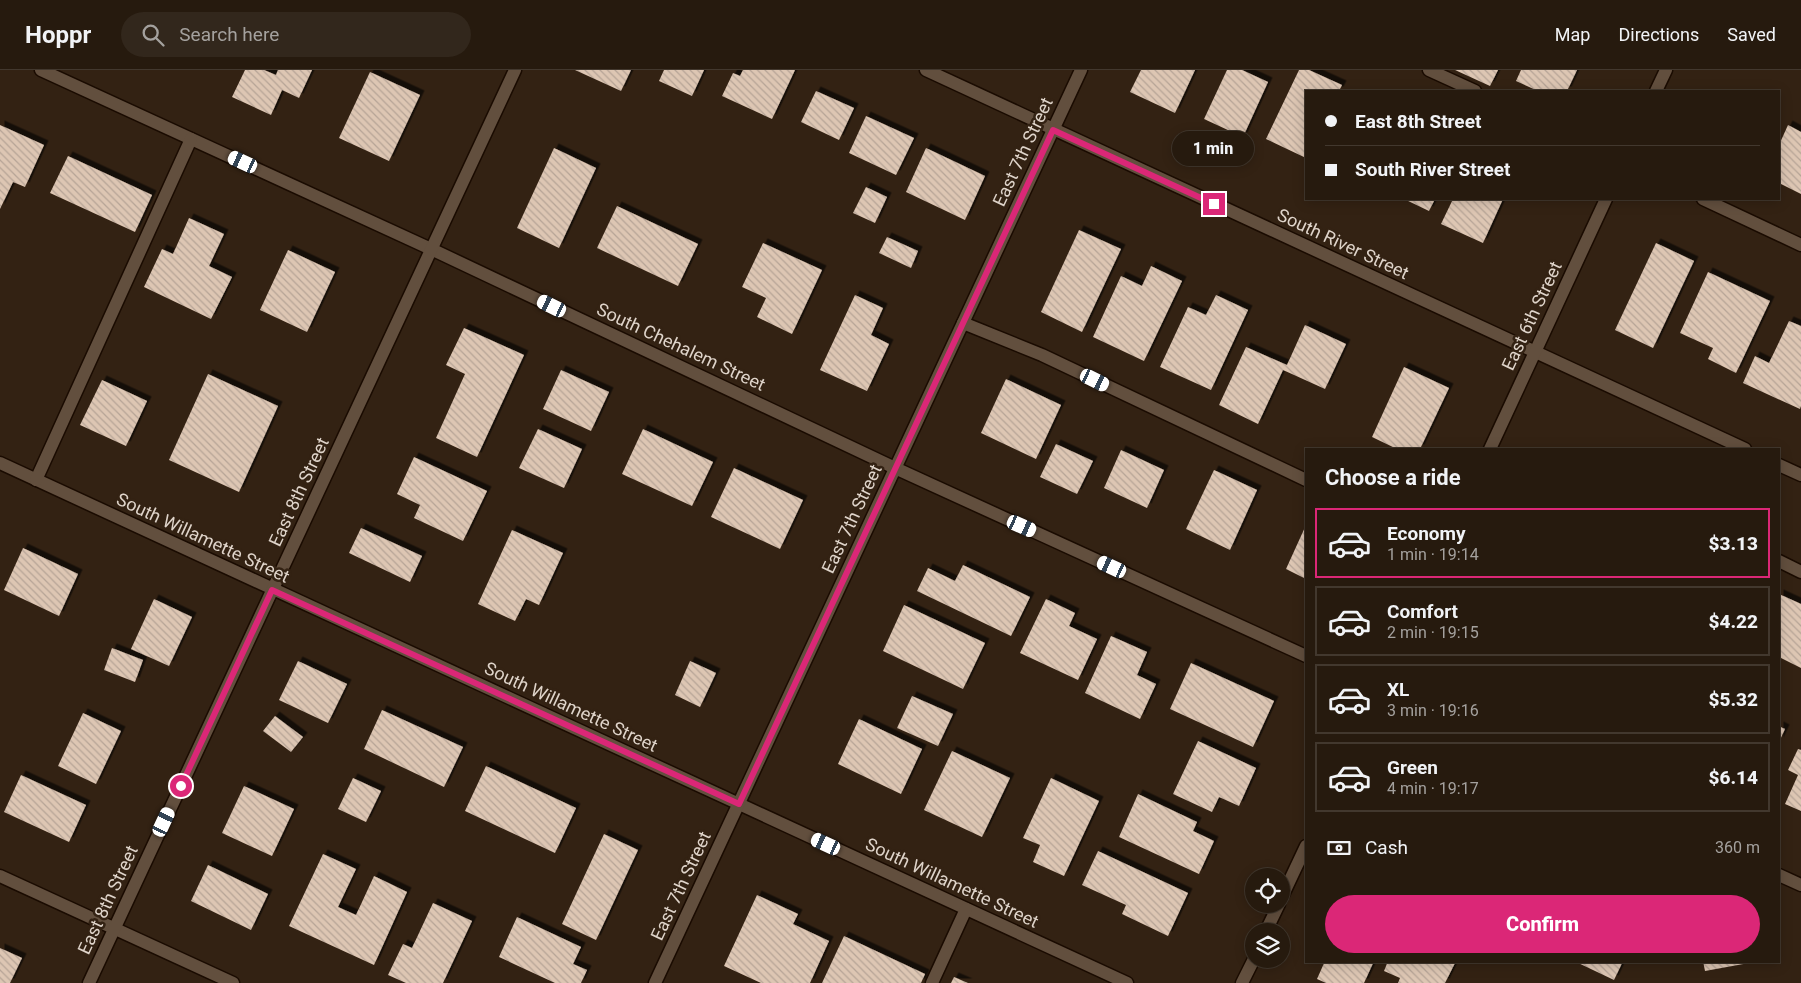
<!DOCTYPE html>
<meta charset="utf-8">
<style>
:root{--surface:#261a0e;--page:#32271c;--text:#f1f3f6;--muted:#a4a19e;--line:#42382e;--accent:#db2777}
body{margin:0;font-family:Roboto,sans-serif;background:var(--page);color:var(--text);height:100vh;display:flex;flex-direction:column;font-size:19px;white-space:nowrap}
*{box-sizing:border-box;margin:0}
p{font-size:16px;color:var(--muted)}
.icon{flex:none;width:28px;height:28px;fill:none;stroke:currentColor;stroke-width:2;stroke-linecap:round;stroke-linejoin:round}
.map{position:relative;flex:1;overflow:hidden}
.sheet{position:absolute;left:1305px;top:378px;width:475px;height:515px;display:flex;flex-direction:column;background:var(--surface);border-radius:0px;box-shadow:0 2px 12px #0003,0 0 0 1px var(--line)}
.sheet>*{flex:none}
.top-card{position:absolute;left:1305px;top:20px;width:475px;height:110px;border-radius:0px;box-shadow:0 2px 12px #0003,0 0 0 1px var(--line);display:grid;align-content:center;height:110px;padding:0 20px;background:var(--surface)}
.tools{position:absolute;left:1245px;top:798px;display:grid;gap:10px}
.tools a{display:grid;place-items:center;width:45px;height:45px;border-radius:50%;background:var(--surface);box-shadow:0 2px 12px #0003,0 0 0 1px var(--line);font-size:25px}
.end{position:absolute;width:22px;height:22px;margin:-11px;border:6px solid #db2777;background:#fff;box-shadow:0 0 0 2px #fff}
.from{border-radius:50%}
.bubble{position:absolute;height:35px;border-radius:18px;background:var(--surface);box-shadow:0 2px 12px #0003,0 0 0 1px var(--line);font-size:16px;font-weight:800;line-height:35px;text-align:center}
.car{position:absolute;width:15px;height:30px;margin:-15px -8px;border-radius:6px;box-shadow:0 0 4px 1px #0007;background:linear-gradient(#fff 24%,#345 0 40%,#fff 0 76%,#345 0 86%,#fff 0)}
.top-card b{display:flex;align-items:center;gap:18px;height:48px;font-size:19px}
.top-card b+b{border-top:1px solid var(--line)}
.top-card i{width:12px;height:12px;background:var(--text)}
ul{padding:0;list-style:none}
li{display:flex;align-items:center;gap:15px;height:70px;margin:0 10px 8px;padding:0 10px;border:2px solid var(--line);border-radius:0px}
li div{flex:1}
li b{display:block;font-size:19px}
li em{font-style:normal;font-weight:800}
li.active{border-color:var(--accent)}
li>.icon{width:45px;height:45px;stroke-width:1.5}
h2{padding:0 20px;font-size:22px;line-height:60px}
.pay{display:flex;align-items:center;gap:12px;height:55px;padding:0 20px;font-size:19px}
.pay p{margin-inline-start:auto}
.primary-button{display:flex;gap:10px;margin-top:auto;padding:10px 20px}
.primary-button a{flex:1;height:58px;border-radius:30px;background:var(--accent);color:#fff;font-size:20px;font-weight:800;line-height:58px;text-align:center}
header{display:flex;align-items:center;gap:30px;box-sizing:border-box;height:70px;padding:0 25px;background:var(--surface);border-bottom:1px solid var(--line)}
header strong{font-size:24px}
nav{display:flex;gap:28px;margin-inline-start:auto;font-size:18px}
.search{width:350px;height:45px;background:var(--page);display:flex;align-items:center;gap:12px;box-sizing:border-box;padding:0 18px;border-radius:28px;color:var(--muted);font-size:19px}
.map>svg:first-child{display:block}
</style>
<header>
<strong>Hoppr</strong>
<div class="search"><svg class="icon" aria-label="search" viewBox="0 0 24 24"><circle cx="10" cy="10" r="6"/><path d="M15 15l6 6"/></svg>Search here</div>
<nav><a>Map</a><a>Directions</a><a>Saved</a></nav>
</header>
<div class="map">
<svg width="1801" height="913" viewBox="0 0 1801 913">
<defs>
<pattern id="building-back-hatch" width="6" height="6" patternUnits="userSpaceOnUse" patternTransform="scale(1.25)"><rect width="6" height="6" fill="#ddc6b3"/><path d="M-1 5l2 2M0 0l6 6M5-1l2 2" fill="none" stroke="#b6a496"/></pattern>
<filter id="shadow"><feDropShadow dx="4.5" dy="-4.5" stdDeviation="0" flood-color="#0009"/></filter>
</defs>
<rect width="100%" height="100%" fill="#332213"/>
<g fill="url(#building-back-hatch)" filter="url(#shadow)">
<polygon points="245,0 264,0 276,5 278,0 312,0 299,28 282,20 271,45 232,27"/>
<polygon points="575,0 631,0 621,21"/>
<polygon points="664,0 704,0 692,26 659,11"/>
<polygon points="743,0 795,0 772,49 722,26 733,3 740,6"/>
<polygon points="1141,0 1195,0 1175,43 1130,22"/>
<polygon points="1227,0 1242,0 1268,12 1243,67 1204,49"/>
<polygon points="1299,0 1309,0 1342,15 1339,21 1306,21 1306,88 1266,69"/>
<polygon points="1455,0 1498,0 1490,16"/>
<polygon points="1521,0 1577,0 1567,21 1538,21 1516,11"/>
<polygon points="370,2 420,25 389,91 339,68"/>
<polygon points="816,21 854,38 839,70 801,52"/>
<polygon points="866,46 914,68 896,105 849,83"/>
<polygon points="0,55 44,75 25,117 13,112 0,139"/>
<polygon points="1788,55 1801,62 1801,124 1779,113 1779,75"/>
<polygon points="554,78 596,98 559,178 517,158"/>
<polygon points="926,78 985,106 965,150 906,122"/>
<polygon points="68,86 152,125 135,162 50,123"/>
<polygon points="866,117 887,127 875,153 853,143"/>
<polygon points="1404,129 1435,129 1429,141"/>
<polygon points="1453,129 1503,129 1483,173 1441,154"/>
<polygon points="617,136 698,174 678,216 597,178"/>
<polygon points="189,148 224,164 209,196 232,207 211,249 144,217 162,179 173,184"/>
<polygon points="1079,160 1121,179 1082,262 1041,242"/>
<polygon points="887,167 918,181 911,198 879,183"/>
<polygon points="763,173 822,200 792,264 757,247 766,228 742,217"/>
<polygon points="1656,173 1694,191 1653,278 1615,260"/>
<polygon points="288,180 335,202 307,262 260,240"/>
<polygon points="1151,196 1182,211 1144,291 1093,267 1121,206 1142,216"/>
<polygon points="1708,202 1770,231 1736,303 1708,289 1713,278 1680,263"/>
<polygon points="855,225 883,238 871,265 889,274 867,321 820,300"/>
<polygon points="1216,225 1248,240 1211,320 1160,297 1188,237 1206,245"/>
<polygon points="1789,251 1801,256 1801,336 1800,339 1743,313 1755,286 1769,293"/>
<polygon points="1305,255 1346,274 1325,319 1283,300 1258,354 1219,335 1246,277 1287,295"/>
<polygon points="464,258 524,285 477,387 436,368 465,304 446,295"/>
<polygon points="1404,297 1449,318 1420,379 1397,379 1372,367"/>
<polygon points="561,300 609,322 591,361 543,339"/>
<polygon points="208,304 278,336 239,422 169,390"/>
<polygon points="1006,309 1061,335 1036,389 981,363"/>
<polygon points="102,310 147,331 126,376 80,355"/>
<polygon points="538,359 582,379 564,418 519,398"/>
<polygon points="643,359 713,392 692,436 622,404"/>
<polygon points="1056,374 1093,391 1077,424 1040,407"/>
<polygon points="1121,380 1164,400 1147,438 1104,418"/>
<polygon points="414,387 487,421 463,471 414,448 420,435 397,424"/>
<polygon points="734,398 803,430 780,479 711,447"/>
<polygon points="1214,400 1257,420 1230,480 1186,459"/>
<polygon points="1306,455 1306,509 1286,499"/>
<polygon points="361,458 422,486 410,512 349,483"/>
<polygon points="512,460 563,483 539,535 526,529 515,551 478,534"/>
<polygon points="23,478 78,504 59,546 4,520"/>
<polygon points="963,495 1030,527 1011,566 917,521 928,498 955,511"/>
<polygon points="1779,524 1801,534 1801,598 1779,587"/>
<polygon points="154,529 192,547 169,596 131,579"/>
<polygon points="1046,529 1075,543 1069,556 1097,569 1078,610 1020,583"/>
<polygon points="904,535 985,573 963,619 883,581"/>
<polygon points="1111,566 1147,582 1137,605 1156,614 1140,649 1085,623"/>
<polygon points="112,578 143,590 135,612 104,600"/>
<polygon points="298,591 347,614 328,653 279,630"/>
<polygon points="690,591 716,603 700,637 675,625"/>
<polygon points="1191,593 1274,631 1253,677 1170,639"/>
<polygon points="912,626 953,644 938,676 897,658"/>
<polygon points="382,640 463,677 444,717 364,679"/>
<polygon points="83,643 121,661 96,714 58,696"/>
<polygon points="275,646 303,667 291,682 263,661"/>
<polygon points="859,649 922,679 901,724 838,694"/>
<polygon points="1779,656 1785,659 1779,672"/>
<polygon points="1198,671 1256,698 1239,736 1219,727 1212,742 1173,724"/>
<polygon points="1798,679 1801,680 1801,741 1785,734 1798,705 1788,700"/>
<polygon points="952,681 1010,708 982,767 924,740"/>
<polygon points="486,696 576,738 555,783 465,741"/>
<polygon points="21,705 86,735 69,772 4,742"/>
<polygon points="353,708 381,721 366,752 338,739"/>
<polygon points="1051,708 1099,731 1064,806 1033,792 1040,775 1023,768"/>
<polygon points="244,716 294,739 272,786 222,763"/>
<polygon points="1138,724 1197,752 1193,761 1214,771 1199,804 1119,767"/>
<polygon points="604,764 638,780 596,870 562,854"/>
<polygon points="1098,781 1188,823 1168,866 1122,844 1126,835 1082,815"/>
<polygon points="323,784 356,799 338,837 356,845 374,806 407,822 374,895 289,856"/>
<polygon points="208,795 268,824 251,860 191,831"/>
<polygon points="757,825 798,844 793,854 829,871 810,913 761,913 724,896"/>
<polygon points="433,833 472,851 443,913 406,913 388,905 403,874 412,878"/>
<polygon points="517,847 581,877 573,894 587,900 581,913 555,913 499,887"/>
<polygon points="844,866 925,904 921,913 822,913"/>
<polygon points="0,878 22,888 10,913 0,913"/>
<polygon points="1325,891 1374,891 1364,913 1326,913 1317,909"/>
<polygon points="1388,891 1452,891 1455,893 1445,913 1398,913 1400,908 1384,901"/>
<polygon points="1574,891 1623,891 1614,910"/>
<polygon points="1703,891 1749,891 1749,893 1705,901"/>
<polygon points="954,907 968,913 951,913"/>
</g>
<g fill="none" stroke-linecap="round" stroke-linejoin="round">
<g stroke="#1a0b01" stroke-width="15">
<g id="minor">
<polyline points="41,0 431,179 895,398 1306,586"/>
<polyline points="926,0 1745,379"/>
<polyline points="1429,0 1475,21"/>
<polyline points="1656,21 1666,0"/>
<polyline points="1703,129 1801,175"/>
<polyline points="963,253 1042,285 1306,410"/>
<polyline points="1490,379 1606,129"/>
<polyline points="0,393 1127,913"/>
<polyline points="1779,395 1801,405"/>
<polyline points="36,410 191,69"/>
<polyline points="1779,491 1801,502"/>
<polyline points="1779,805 1801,815"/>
<polyline points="0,806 233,913"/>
<polyline points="1281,829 1306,776"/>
<polyline points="1266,861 1279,834"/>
<polyline points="89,913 515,0"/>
<polyline points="655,913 1081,0"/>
<polyline points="932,913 966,839"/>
<polyline points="1242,913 1254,889"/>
</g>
</g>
<use href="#minor" stroke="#624f3e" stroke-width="12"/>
</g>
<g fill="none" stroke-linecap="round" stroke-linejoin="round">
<polyline stroke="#db2777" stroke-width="6" points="181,716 272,520 739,734 1053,60 1214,134"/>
</g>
<g text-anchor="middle" stroke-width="5" stroke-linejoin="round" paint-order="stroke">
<g font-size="18" fill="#dfd4ca" stroke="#332213">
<text transform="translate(1023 82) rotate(-65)" y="6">East 7th Street</text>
<text transform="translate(1343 174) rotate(25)" y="6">South River Street</text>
<text transform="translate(1532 246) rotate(-65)" y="6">East 6th Street</text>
<text transform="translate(681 277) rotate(25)" y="6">South Chehalem Street</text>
<text transform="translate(299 422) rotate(-65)" y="6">East 8th Street</text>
<text transform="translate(852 449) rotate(-65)" y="6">East 7th Street</text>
<text transform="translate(203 468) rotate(25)" y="6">South Willamette Street</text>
<text transform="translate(571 637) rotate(25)" y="6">South Willamette Street</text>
<text transform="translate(952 813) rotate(25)" y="6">South Willamette Street</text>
<text transform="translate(681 816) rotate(-65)" y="6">East 7th Street</text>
<text transform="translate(108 830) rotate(-65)" y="6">East 8th Street</text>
</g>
</g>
</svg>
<div class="tools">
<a><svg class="icon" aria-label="locate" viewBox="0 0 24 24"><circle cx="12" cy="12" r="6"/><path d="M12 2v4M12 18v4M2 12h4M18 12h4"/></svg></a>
<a><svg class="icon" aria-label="layers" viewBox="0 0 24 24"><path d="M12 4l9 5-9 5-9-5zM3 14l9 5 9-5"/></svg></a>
</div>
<i class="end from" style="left:181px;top:716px"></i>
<i class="end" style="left:1214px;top:134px"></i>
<div class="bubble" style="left:1172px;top:61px;width:82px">1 min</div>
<i class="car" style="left:243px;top:92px;rotate:295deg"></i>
<i class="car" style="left:552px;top:236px;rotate:296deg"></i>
<i class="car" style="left:1095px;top:310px;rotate:116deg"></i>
<i class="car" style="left:1022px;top:456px;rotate:114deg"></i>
<i class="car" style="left:1112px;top:497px;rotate:295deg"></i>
<i class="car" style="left:164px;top:752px;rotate:25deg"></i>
<i class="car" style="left:826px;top:774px;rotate:295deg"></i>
<div class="top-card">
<b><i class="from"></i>East 8th Street</b>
<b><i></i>South River Street</b>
</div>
<section class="sheet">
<h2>Choose a ride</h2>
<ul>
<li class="active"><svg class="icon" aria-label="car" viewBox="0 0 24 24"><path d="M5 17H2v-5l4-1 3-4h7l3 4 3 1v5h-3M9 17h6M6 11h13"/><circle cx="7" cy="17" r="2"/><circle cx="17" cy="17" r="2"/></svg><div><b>Economy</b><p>1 min · 19:14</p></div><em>$3.13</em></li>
<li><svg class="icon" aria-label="car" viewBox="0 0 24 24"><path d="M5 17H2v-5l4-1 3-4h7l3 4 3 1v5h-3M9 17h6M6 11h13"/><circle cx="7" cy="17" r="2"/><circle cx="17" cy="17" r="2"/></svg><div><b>Comfort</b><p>2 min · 19:15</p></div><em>$4.22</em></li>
<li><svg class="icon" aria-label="car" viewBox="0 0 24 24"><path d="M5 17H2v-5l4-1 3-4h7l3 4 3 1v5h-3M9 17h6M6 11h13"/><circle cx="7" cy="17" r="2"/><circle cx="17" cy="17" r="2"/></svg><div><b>XL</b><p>3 min · 19:16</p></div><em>$5.32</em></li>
<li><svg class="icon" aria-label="car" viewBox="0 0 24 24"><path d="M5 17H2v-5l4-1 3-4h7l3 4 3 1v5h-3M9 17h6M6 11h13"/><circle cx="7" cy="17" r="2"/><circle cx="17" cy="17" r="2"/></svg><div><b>Green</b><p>4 min · 19:17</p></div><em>$6.14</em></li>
</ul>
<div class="pay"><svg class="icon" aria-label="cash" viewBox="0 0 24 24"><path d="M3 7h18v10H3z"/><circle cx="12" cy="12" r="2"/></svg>Cash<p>360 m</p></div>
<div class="primary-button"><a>Confirm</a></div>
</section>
</div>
